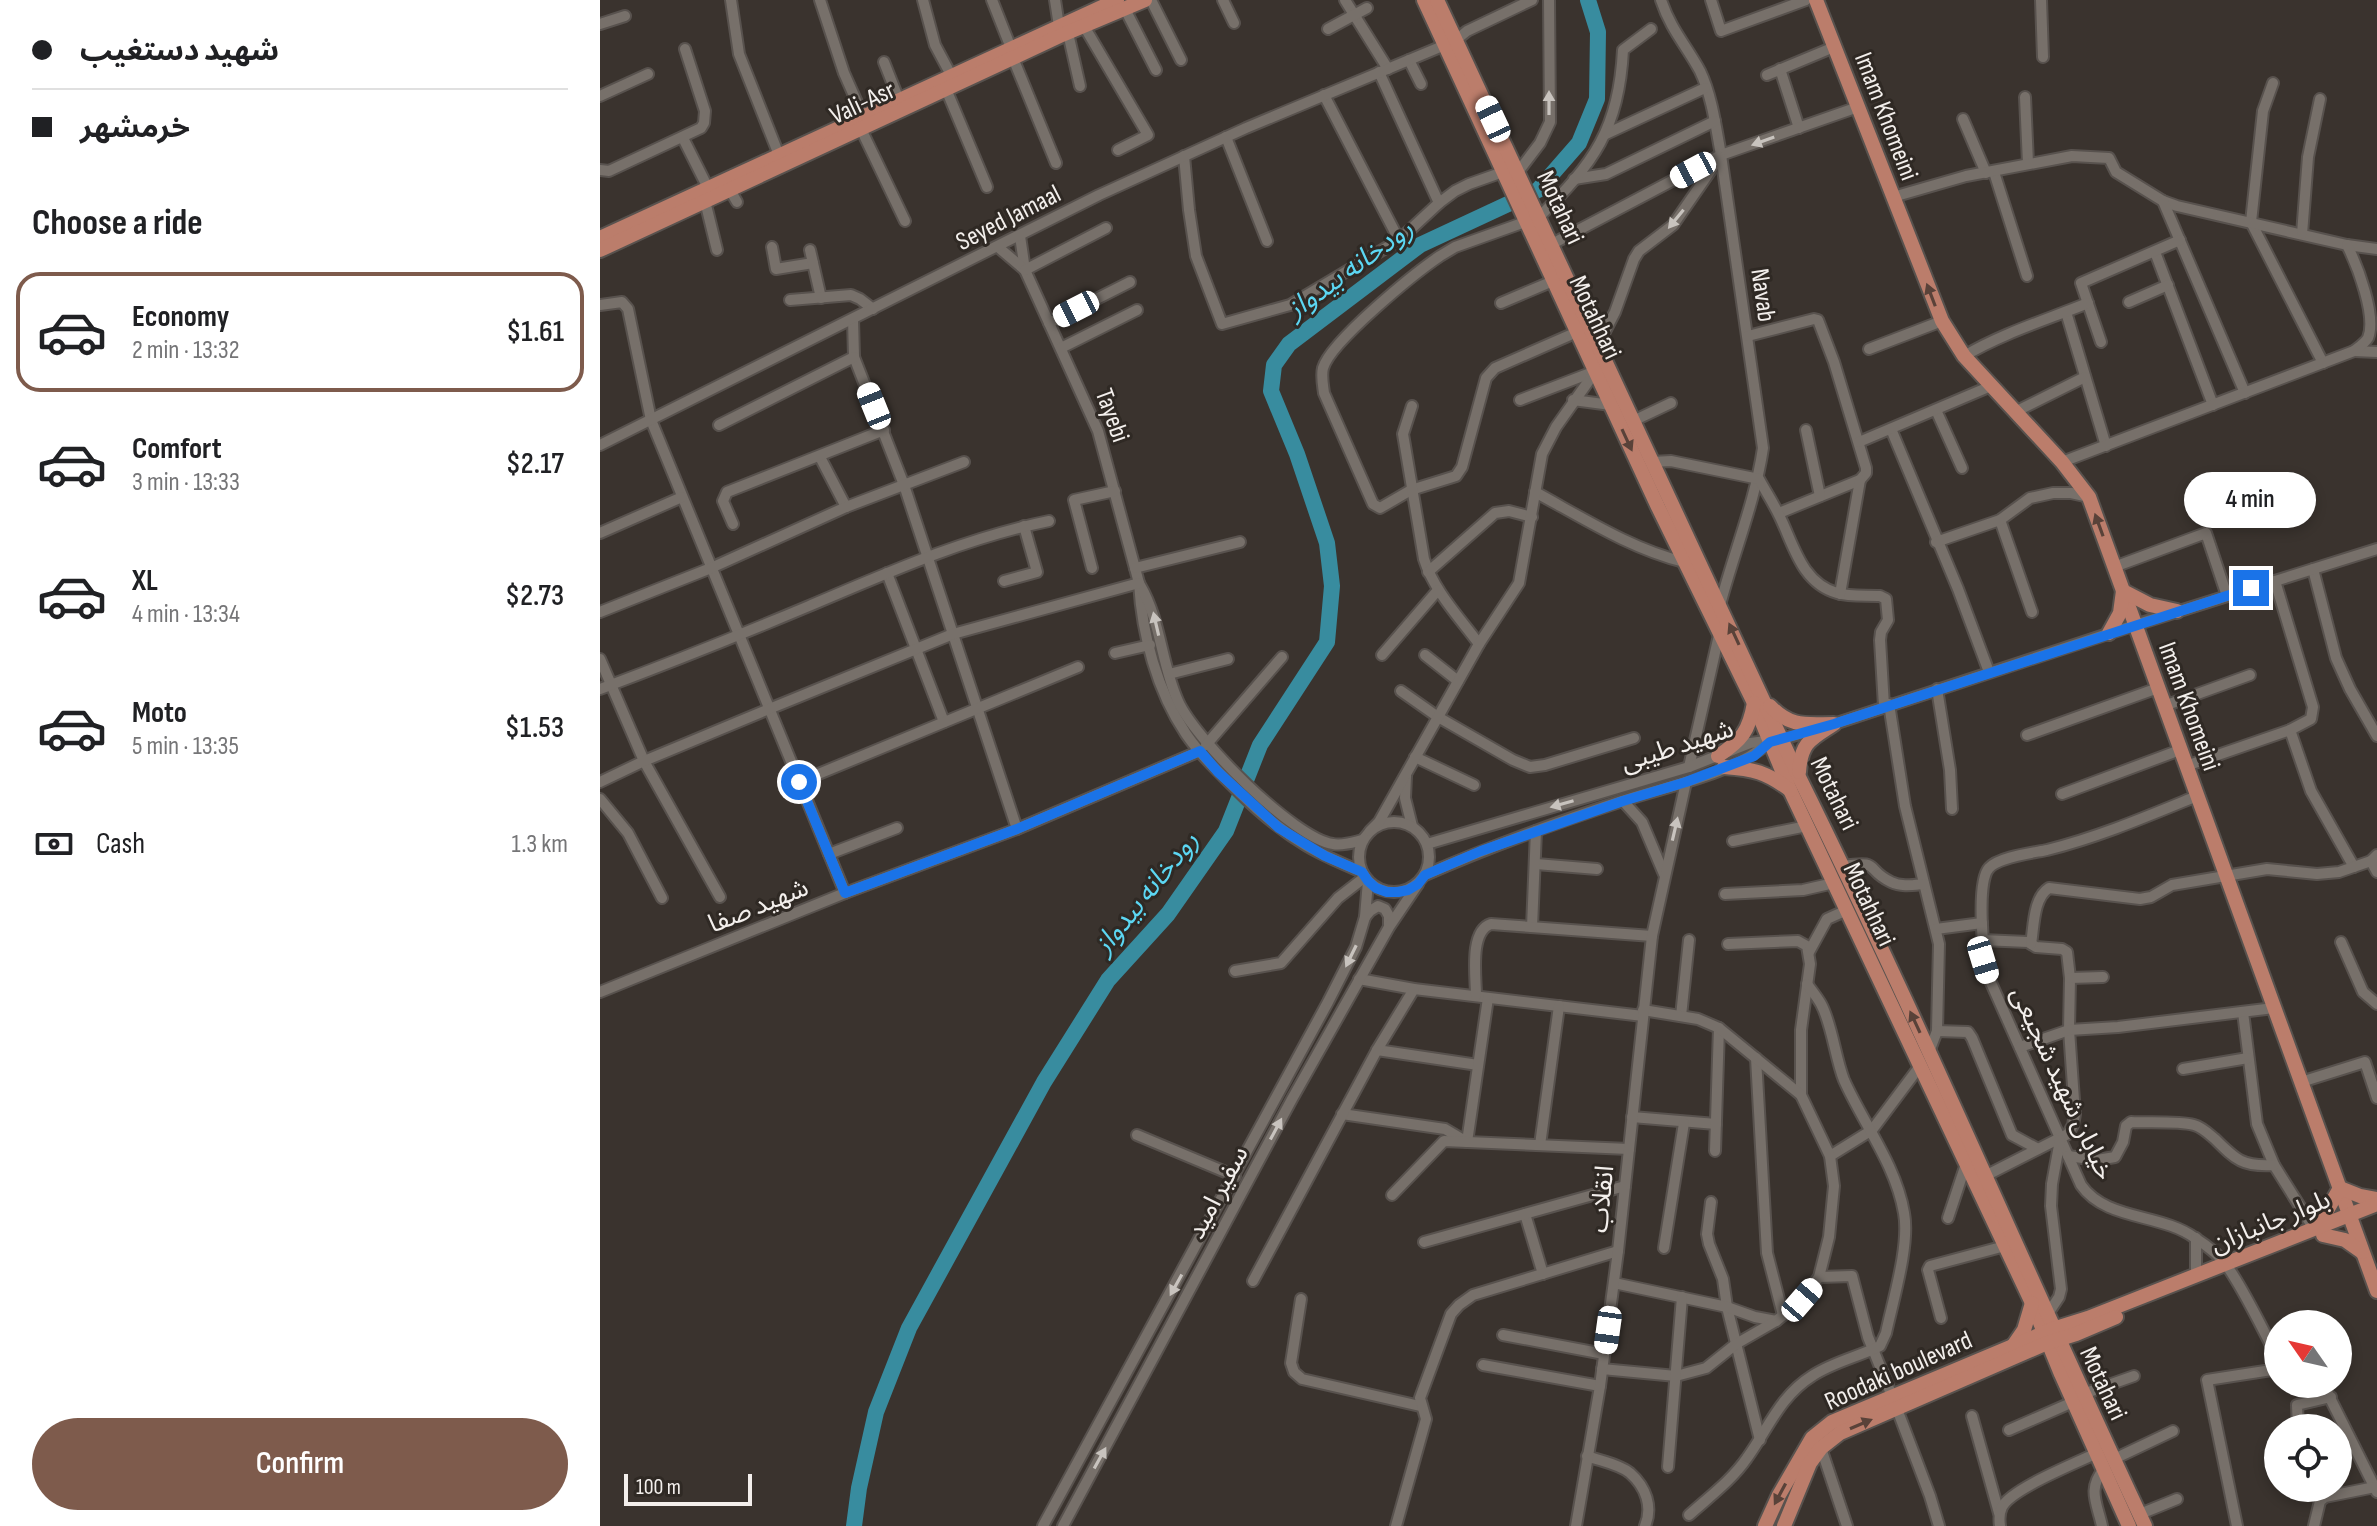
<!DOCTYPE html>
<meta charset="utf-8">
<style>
:root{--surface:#fff;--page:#f6f6f6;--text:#202124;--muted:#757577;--line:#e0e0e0;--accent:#7e5b4c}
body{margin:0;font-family:"Sofia Sans Condensed","Noto Sans Arabic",sans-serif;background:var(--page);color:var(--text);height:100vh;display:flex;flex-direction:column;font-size:30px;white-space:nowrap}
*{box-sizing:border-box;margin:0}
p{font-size:26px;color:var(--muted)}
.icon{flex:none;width:44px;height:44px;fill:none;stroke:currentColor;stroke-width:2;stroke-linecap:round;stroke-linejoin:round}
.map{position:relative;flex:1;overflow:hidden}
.side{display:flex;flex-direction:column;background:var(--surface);width:600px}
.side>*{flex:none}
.top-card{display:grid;align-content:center;height:176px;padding:0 32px;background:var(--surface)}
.needle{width:52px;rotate:304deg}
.buttons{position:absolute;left:1664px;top:1310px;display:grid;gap:16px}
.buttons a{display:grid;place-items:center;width:88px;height:88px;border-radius:50%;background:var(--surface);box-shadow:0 4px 12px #0003;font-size:40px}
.scale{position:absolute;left:24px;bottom:20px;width:128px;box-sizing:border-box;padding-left:8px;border:4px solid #f3efec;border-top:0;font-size:22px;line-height:28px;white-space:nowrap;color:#f3efec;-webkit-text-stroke:6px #2f2924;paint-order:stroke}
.end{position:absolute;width:36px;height:36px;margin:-18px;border:10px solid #1a73e8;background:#fff;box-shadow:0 0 0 4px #fff}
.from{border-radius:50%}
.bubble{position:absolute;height:56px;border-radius:28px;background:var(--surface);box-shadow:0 4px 12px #0003;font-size:26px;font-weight:600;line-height:56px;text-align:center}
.car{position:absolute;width:24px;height:48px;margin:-24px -12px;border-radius:10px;box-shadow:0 0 6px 2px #0007;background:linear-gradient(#fff 24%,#345 0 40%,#fff 0 76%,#345 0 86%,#fff 0)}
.top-card b{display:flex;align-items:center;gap:28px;height:76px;font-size:30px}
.top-card b+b{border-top:2px solid var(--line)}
.top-card i{width:20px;height:20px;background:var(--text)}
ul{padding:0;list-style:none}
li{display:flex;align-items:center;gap:24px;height:120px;margin:0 16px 12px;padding:0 16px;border:4px solid transparent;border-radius:24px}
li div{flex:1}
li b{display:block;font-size:30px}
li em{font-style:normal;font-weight:600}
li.selected{border-color:var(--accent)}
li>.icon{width:72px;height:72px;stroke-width:1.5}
h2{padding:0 32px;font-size:36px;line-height:96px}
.pay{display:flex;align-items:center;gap:20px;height:88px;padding:0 32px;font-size:30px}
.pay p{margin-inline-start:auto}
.action{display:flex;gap:16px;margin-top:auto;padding:16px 32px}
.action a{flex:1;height:92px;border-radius:48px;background:var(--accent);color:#fff;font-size:32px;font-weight:600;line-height:92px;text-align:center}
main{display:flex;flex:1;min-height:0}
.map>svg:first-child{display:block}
</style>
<main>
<section class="side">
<div class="top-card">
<b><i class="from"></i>شهید دستغیب</b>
<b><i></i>خرمشهر</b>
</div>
<h2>Choose a ride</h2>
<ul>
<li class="selected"><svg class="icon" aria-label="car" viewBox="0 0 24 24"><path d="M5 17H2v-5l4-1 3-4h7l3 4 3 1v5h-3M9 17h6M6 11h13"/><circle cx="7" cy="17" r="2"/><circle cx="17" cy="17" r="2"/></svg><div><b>Economy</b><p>2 min · 13:32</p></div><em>$1.61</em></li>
<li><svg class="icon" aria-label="car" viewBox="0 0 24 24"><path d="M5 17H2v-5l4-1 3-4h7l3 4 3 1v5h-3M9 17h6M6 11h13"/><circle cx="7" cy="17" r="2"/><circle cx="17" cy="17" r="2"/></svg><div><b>Comfort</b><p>3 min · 13:33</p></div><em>$2.17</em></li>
<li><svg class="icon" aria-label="car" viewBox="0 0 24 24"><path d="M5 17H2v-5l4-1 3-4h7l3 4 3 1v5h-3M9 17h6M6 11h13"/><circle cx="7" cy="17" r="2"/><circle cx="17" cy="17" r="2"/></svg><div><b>XL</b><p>4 min · 13:34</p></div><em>$2.73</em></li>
<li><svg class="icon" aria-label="car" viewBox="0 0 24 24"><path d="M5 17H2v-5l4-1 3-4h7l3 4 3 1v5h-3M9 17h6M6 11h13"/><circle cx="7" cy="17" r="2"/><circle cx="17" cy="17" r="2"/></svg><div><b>Moto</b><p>5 min · 13:35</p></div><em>$1.53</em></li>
</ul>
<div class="pay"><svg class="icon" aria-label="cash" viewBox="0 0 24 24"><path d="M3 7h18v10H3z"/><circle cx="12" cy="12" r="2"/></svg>Cash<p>1.3 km</p></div>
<div class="action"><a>Confirm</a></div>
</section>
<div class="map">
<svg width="1777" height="1526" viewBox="0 0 1777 1526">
<rect width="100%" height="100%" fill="#3a332e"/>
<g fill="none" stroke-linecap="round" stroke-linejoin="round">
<polyline stroke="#388c9f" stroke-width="16" points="254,1526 259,1488 276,1412 309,1328 444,1082 508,980 568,914 626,831 660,745 727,642 732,586 727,543 697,454 671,391 674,365 689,344 820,245 938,190 979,143 997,99 998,32 988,0"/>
<g stroke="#58524e" stroke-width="14">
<g id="minor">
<polyline points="131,0 139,54 179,155"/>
<polyline points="220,0 244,73 263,116"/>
<polyline points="323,0 335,45 351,75"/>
<polyline points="392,0 411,48"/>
<polyline points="455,0 459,26"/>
<polyline points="551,0 581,60"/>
<polyline points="623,0 634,23"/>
<polyline points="745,0 788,69"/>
<path d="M1061,0C1071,30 1086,45 1100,71C1112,96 1116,128 1121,155L1163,448C1155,502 1134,552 1120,605"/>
<polyline points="1111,0 1121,31 1206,0"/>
<polyline points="1441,0 1443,57"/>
<polyline points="525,9 556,70"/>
<polyline points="0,24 25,16"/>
<polyline points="484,26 548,135 518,150"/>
<polyline points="728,29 767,8"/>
<polyline points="468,33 480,86"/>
<polyline points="856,40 867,31 932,0"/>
<polyline points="413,58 456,163"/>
<polyline points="809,60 821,84"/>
<polyline points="284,62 299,100"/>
<polyline points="1180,69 1199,128"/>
<polyline points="779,72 839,203"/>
<polyline points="1167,75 1234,47"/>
<polyline points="1673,83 1663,111 1651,222 1723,363"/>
<polyline points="346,89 387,187"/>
<polyline points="724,95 799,240"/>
<polyline points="0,96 48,74"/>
<polyline points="1425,97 1428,163"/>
<polyline points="1363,119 1386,173"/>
<polyline points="261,129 305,221"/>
<polyline points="1006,134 1105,88"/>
<polyline points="626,137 667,241"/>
<polyline points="83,138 108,188"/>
<polyline points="584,156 589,210 596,256 622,324 690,305 799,240 839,203 855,191 869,184 903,172"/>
<polyline points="0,170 9,171 101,128 104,123 105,111 85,49"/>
<polyline points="918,172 940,143 950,122 949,0"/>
<polyline points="1394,172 1427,276"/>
<polyline points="974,179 1006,174 1115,121"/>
<polyline points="130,190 137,202"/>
<polyline points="1293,197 1366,176 1472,156 1509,158 1516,172 1563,201 1577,206 1747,245 1777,249"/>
<polyline points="105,201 117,250"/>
<polyline points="1563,201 1645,393"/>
<path d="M939,217C994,163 1019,129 1023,50L1051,29"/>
<path d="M925,222L855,247L840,256C815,273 731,341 723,368C721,376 723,385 724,393L773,504L780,508L811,490L856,476L862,467L886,378L895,368L977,332"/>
<polyline points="1702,234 1708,157 1720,99"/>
<path d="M420,236L425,270L498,431L539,583C542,634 557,691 586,734C601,756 621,774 640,793C660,813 682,831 707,846C724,856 743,864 762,872"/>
<polyline points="952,244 1121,155 1258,107"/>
<polyline points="172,247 176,269 213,263"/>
<polyline points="398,247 425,270"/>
<polyline points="210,250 221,298"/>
<polyline points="1555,252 1613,405"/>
<polyline points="425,270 506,228"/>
<polyline points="190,300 251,295 260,299 273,309"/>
<polyline points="1529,302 1568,285"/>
<polyline points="901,303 953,281"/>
<polyline points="0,305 22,302 28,309 51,420 245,893"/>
<polyline points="1466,312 1506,446"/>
<polyline points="253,319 254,357 304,485 417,829"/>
<polyline points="449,323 530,282"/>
<polyline points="1148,336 1214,319 1218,320 1234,362 1266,468 1266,473 1260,480 1179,513"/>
<polyline points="1501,342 1481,283 1580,240"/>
<polyline points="998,345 1015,312 1034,259 1039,251 1073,225 1120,157"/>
<polyline points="461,348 537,310"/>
<polyline points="1269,349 1342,321"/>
<polyline points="1754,351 1777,352"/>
<path d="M1364,356C1403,333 1446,320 1488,303"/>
<polyline points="920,400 993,372"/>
<polyline points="973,400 1011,405"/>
<path d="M812,406L803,434L824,559C834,591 859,617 879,644"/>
<polyline points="1336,410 1362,468"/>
<polyline points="1415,412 1485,377"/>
<polyline points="1033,421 1071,403"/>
<polyline points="119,425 254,357"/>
<polyline points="1291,429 1358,589 1389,672"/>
<polyline points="1206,430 1220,496"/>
<polyline points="1259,442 1391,386"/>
<polyline points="0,445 499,195 646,128 845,45"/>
<polyline points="220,457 246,507"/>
<path d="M1052,462L1071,461L1159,479C1166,492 1174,504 1180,517C1194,546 1202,583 1237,593C1250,597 1267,595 1280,596L1286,599L1288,620L1281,632L1280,640L1284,706"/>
<path d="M1462,462L1754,351C1759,347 1765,343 1768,338C1777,316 1757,265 1747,245"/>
<path d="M935,492C983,518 1031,549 1084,562"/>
<polyline points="1400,520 1432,612"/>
<polyline points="133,524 123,501 127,492 284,430"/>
<polyline points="0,533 82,497"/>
<polyline points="1336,542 1400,520 1430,498 1453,493 1471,493 1489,497"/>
<polyline points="1514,567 1606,533 1627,596"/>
<polyline points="492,568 474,500 515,491"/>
<polyline points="535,568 640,542"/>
<polyline points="1713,569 1736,658 1750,689 1777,736"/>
<polyline points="828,572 895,513 909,511 932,517"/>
<polyline points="287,573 344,722"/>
<polyline points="404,581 437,572 424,526"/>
<path d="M540,585C561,621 561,663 578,701C594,738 694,839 733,844C743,846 754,842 763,840"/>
<polyline points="1240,594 1260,480"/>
<polyline points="0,612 111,568 246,507 364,462"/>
<polyline points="515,653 550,645"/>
<polyline points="782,655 838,590"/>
<polyline points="825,655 858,681"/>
<polyline points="0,659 44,761 120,897"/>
<polyline points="569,674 628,659"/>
<path d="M0,689C70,663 140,635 209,606C287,573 365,538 449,521"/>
<polyline points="1337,689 1350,770 1352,809"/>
<polyline points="801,691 838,717 913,760 930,767 945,765 1034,738"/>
<polyline points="1289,704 1305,806 1339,944 1337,1031 1329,1052"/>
<polyline points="1564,706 1650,675"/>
<polyline points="1690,730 1711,791 1754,867"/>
<polyline points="1427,735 1558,688"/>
<polyline points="606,745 682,657"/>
<polyline points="815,757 874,785"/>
<polyline points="1586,766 1690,730 1711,719 1713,707 1675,581"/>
<polyline points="1089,767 1119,635"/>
<polyline points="806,776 805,798 812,826"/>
<polyline points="0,782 44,761 169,709 353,634 539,583"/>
<polyline points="199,782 478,667"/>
<polyline points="1462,794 1580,750"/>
<path d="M1597,796C1548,816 1499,837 1447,850C1432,853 1398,857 1389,868C1376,882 1383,958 1388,976L1481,1185C1506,1221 1561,1213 1595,1238C1606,1245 1620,1256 1627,1266C1646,1293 1662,1329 1678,1358"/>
<polyline points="0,799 28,833 62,898"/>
<polyline points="1023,801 1042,822 1064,874"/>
<circle cx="794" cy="857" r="35"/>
<polyline points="770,831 779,822 879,644 919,583 942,454 956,427 995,372"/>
<polyline points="1133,841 1207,826"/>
<polyline points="827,844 1089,767 1150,743 1182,739 1234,724 1535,625 1777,549"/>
<polyline points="229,854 297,828"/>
<polyline points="1771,861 1777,872"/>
<polyline points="936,864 997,869"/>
<path d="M1243,866C1282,860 1264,869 1291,882C1301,887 1313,885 1324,884"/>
<path d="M825,875C889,847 955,823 1022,801C1070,785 1131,775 1170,742"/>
<polyline points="1125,894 1203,890 1234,883"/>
<polyline points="765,917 770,911 778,906 785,909 789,916 789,925"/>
<polyline points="932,927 936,831"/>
<polyline points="1336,929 1382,923"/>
<polyline points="1382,940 1428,942 1436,947 1462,949 1467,952 1470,978 1469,1030 1475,1114 1473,1125 1468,1134 1385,1176"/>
<polyline points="1741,942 1763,992 1777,1004"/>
<polyline points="1128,944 1198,941 1207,946 1210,964 1201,1030 1201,1095"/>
<path d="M1431,944C1434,927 1433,898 1449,888L1540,899L1551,897L1572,885L1667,869L1717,874L1739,872L1771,861L1777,855"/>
<polyline points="1209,952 1227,919 1247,910"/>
<polyline points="635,971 681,963 738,898 765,877"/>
<polyline points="1470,978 1503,977"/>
<polyline points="759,979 814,989 1043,1016"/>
<polyline points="0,992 245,893 417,829 600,751"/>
<path d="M876,996C876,977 869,931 891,924L1052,936"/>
<polyline points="1643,1012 1657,1124 1674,1165 1714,1229"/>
<polyline points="1081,1016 1089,940"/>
<polyline points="1337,1031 1368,1032 1372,1038 1412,1135 1438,1149"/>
<polyline points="1420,1047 1469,1030 1518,1027 1674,1008"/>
<polyline points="777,1050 878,1065"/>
<polyline points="1156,1058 1167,1253 1183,1315"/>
<polyline points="1583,1069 1648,1058"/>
<polyline points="1701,1082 1765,1062 1777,1098"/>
<polyline points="742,1114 845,1129 867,1142 888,998"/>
<polyline points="1032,1117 1116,1124"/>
<polyline points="537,1135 635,1176"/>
<polyline points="940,1145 959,1006"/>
<polyline points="1115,1151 1119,1028"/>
<polyline points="1230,1156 1272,1130 1320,1066"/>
<path d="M1468,1156L1497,1160L1515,1157L1523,1142L1526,1126L1531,1122C1548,1123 1579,1121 1594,1125C1602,1127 1609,1134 1615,1139C1636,1160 1643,1167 1674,1165"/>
<polyline points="792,1195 844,1141 1029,1149"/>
<polyline points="1111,1202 1107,1234 1109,1244 1123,1279 1127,1307 1160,1440"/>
<polyline points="925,1214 943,1274"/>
<polyline points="1348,1218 1366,1164"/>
<polyline points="1596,1238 1596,1276"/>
<polyline points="824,1242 1025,1186"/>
<polyline points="1064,1248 1084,1123"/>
<polyline points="1219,1277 1252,1276 1268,1337 1292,1396"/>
<polyline points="653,1281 777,1050 814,989"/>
<polyline points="1014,1283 1127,1307 1155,1317 1176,1321"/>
<polyline points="701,1299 691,1363 694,1372 702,1379 820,1406"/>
<polyline points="1451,1309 1459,1297 1461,1289 1451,1206 1452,1184 1460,1140"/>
<polyline points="1341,1318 1328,1270 1330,1266 1405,1246"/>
<polyline points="903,1335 1004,1354"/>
<polyline points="883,1365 1000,1386"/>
<polyline points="1002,1369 1076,1376 1106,1368 1136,1344 1176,1321 1202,1300 1219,1277 1229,1237 1234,1186 1230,1156 1201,1095 1119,1028 1098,1019 1043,1010"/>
<polyline points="1723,1384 1777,1492"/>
<polyline points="1483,1394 1534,1376"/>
<polyline points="1297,1409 1330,1496 1339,1526"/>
<polyline points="1372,1416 1399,1513"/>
<polyline points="1698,1428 1697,1405 1731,1397"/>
<polyline points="1409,1430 1473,1402"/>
<polyline points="1221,1448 1247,1526"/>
<path d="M987,1456C1000,1461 1019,1464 1030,1473C1046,1487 1053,1507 1045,1526"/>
<polyline points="1514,1459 1573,1431"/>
<polyline points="1068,1467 1082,1297"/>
<polyline points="1540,1514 1577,1499"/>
<path d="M1089,1515C1109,1497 1132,1480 1147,1458C1168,1429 1180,1396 1212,1376C1233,1362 1258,1357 1280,1346L1286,1333C1293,1300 1310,1245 1304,1213C1296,1165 1263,1123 1244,1080C1235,1057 1232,1024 1221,1004C1217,997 1212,991 1207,984"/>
<polyline points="443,1526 728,1002 756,947 765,917 768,881"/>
<polyline points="463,1526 692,1099 789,927 818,884"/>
<polyline points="796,1526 826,1419 820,1398 851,1314 859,1305 873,1295 1018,1251"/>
<polyline points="976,1526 1000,1386 1018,1251 1052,936 1086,782"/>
<path d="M1400,1526C1399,1519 1399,1513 1402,1507C1411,1489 1476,1463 1497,1453"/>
<path d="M1502,1526C1497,1503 1487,1489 1504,1469"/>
<polyline points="1637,1526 1607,1380 1678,1369"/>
<polyline points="1714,1526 1720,1501 1725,1497 1775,1487"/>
</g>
</g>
<g stroke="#58524e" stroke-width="18">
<g id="major">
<polyline points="824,0 1058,507 1154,703 1190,790 1432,1303 1461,1374 1529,1526"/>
<path d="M837,0L1199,777C1321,1023 1428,1277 1545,1526"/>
<polyline points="1216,0 1342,321 1364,356 1462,462 1489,497 1777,1291"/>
<polyline points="0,238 517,0"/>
<polyline points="0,250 462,35 545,0"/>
<polyline points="1509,633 1520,613 1523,591 1550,605 1577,611"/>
<path d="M1170,706C1191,728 1206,724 1234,724C1211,739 1201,742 1199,772"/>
<path d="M1118,756C1142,740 1149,731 1154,703"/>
<path d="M1124,767C1154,769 1166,772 1190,790"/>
<polyline points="1718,1226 1740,1188 1760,1196 1777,1199"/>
<polyline points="1723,1235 1745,1240 1762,1252"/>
<polyline points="1413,1346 1424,1330 1432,1303"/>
<polyline points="1165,1526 1179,1495 1212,1438 1232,1422 1453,1329 1488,1318 1777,1204"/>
<polyline points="1184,1526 1210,1463 1221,1448 1240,1433 1447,1343 1476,1334 1516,1317"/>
</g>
</g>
<use href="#minor" stroke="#77706a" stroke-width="10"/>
<use href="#major" stroke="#bb7d6b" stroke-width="14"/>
</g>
<defs><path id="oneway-solid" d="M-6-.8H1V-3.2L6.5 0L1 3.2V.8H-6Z" transform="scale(2)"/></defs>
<g fill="#c8c3be">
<use href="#oneway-solid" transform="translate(949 103) rotate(-90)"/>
<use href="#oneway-solid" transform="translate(1163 141) rotate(160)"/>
<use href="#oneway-solid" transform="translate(1076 219) rotate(129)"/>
<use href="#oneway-solid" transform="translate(556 624) rotate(-103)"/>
<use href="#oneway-solid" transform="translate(962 804) rotate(164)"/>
<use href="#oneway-solid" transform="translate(1075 829) rotate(-77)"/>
<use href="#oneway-solid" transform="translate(751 956) rotate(116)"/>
<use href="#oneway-solid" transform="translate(676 1129) rotate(-62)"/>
<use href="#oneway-solid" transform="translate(576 1285) rotate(119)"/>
<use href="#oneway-solid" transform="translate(500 1458) rotate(-61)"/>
</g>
<g fill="#594239">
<use href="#oneway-solid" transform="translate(1331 295) rotate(-111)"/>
<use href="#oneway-solid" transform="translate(1027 440) rotate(65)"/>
<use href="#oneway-solid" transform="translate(1499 525) rotate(-110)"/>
<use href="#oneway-solid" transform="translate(1134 634) rotate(-115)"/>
<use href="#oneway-solid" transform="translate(1315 1022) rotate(-115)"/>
<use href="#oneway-solid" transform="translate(1261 1424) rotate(-23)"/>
<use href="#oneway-solid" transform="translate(1180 1494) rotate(118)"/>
</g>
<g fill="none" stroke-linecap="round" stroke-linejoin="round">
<polyline stroke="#1a73e8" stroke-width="10" points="199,782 245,893 417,829 600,751 618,772 679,828 725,856 762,872 768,881 776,888 787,892 798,892 808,890 818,884 825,875 881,851 1023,801 1086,782 1154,756 1170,742 1234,724 1651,588"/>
</g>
<g text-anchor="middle" stroke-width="6" stroke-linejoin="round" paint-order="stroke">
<g font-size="26" fill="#f3efec" stroke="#2f2924">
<text transform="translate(262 102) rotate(-25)" y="9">Vali-Asr</text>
<text transform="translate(1287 116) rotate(69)" y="9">Imam Khomeini</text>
<text transform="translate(961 207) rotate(65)" y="9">Motahari</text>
<text transform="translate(408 217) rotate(-27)" y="9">Seyed Jamaal</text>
<text transform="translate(1164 295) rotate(82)" y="9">Navab</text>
<text transform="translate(996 317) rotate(65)" y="9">Motahhari</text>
<text transform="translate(513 415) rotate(70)" y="9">Tayebi</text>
<text transform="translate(1590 706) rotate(70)" y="9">Imam Khomeini</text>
<text transform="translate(1077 745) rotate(-18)" y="9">شهید طیبی</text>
<text transform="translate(1235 793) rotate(64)" y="9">Motahari</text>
<text transform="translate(1270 904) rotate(65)" y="9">Motahhari</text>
<text transform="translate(158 905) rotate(-22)" y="9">شهید صفا</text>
<text transform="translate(1463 1083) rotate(65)" y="9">خیابان شهید شجیعی</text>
<text transform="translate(617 1192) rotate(-62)" y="9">سفیر امید</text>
<text transform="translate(1001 1199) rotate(-84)" y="9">انقلاب</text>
<text transform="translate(1670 1221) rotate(-22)" y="9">بلوار جانبازان</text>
<text transform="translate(1298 1370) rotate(-24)" y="9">Roodaki boulevard</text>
<text transform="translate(1504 1383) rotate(65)" y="9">Motahari</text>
</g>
<g font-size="28" font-style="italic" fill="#5cd7f3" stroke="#2f2924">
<text transform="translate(749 268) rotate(-36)" y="10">رودخانه بیدواز</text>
<text transform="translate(545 892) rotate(-51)" y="10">رودخانه بیدواز</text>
</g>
</g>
</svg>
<div class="buttons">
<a><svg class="needle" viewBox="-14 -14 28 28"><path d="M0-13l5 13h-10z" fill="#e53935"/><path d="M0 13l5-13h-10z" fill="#757577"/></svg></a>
<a><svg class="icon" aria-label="locate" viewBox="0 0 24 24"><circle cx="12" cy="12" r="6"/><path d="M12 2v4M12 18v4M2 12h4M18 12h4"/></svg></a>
</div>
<div class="scale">100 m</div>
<i class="end from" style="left:199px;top:782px"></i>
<i class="end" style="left:1651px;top:588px"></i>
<div class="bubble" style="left:1584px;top:472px;width:132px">4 min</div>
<i class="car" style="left:893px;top:119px;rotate:335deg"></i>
<i class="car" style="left:1093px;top:170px;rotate:242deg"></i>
<i class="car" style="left:476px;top:309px;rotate:243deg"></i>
<i class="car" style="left:274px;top:406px;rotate:338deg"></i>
<i class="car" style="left:1383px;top:960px;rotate:163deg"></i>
<i class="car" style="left:1202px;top:1300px;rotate:41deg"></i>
<i class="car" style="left:1008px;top:1330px;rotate:188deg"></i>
</div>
</main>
